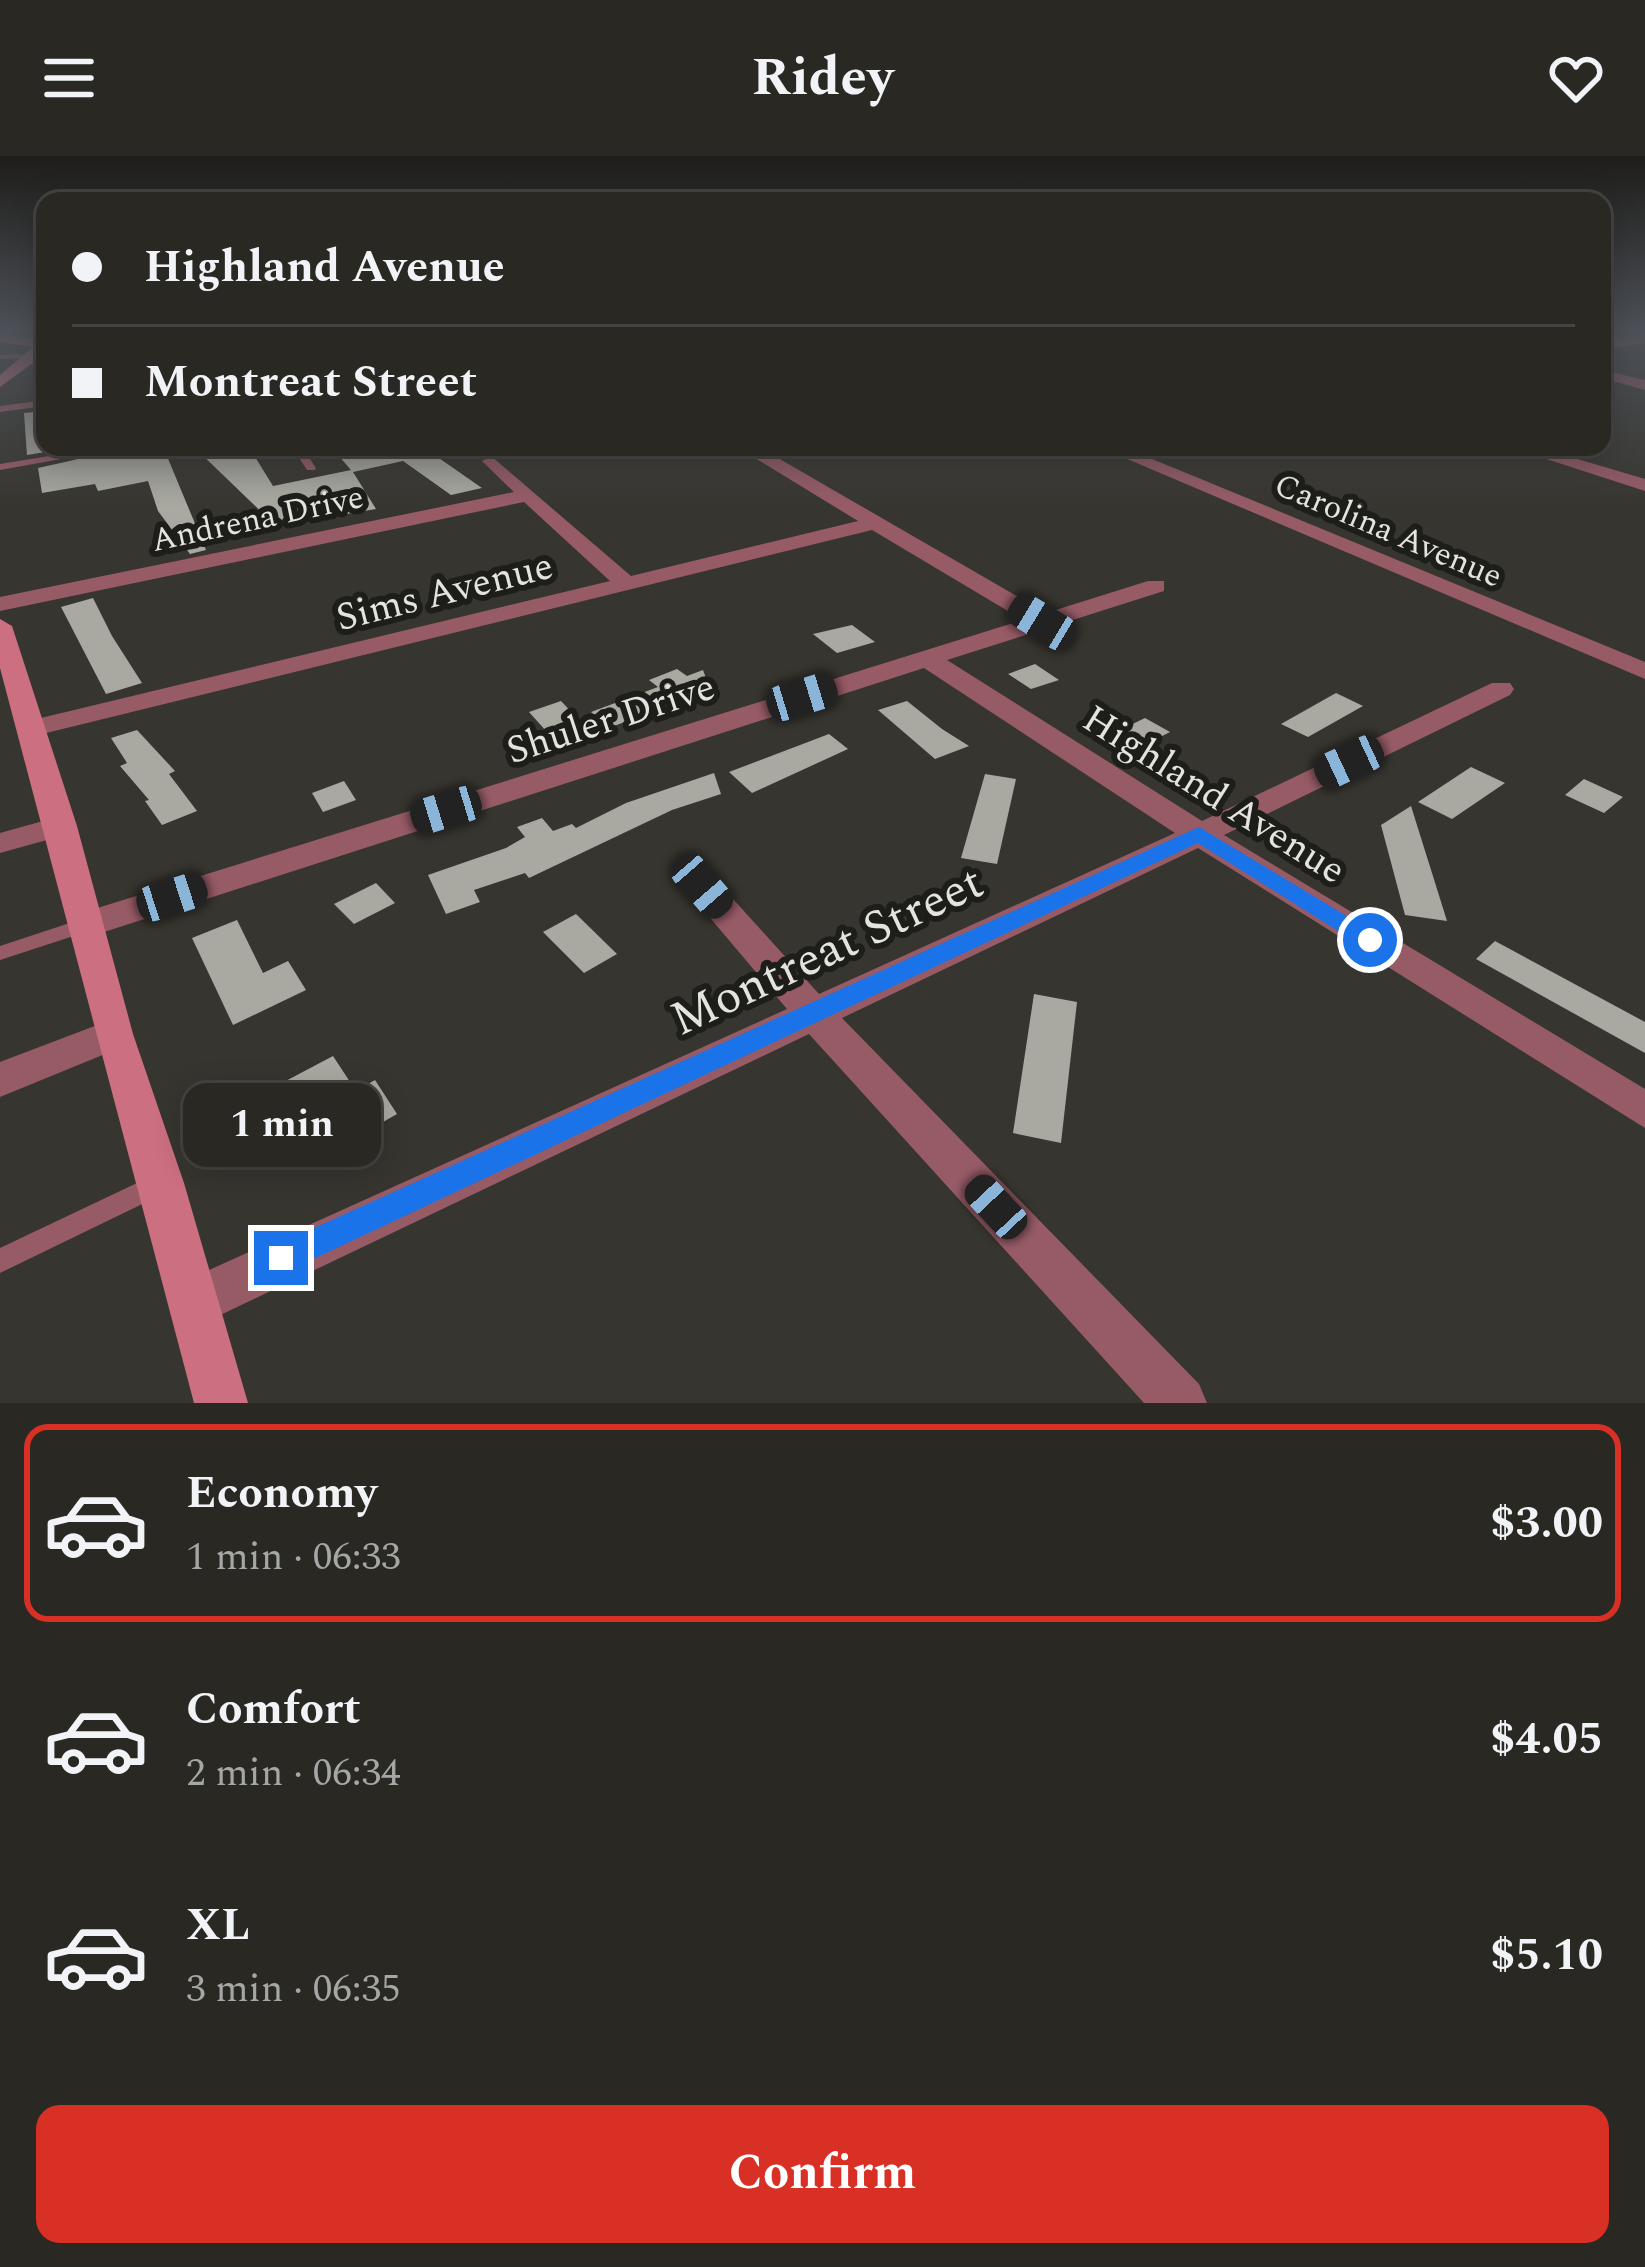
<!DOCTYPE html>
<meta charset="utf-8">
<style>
:root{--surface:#292823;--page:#353430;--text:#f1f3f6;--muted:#a5a6a6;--line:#454441;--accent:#d93025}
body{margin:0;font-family:Spectral,serif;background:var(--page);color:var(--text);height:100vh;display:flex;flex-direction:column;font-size:45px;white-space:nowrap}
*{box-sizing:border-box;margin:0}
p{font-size:39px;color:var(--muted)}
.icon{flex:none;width:66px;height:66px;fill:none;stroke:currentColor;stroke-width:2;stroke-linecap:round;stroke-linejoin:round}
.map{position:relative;height:1247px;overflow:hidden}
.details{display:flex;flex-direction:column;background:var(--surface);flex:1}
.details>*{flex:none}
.top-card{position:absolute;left:36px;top:36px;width:1575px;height:264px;border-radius:24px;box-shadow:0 6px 30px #0003,0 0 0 3px var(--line);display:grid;align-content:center;height:264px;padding:0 36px;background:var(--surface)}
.end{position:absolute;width:54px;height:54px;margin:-27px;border:15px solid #1a73e8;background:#fff;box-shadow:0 0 0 6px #fff}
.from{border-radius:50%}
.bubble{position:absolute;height:84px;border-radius:24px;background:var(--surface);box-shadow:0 6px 30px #0003,0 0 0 3px var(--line);font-size:39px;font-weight:700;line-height:84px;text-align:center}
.car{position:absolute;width:36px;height:72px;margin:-36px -18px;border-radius:15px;box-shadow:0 0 9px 3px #0007;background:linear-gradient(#222 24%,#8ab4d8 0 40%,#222 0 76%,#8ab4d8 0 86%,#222 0)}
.top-card b{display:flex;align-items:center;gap:42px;height:114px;font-size:45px}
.top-card b+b{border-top:3px solid var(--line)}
.top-card i{width:30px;height:30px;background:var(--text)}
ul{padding:21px 0 0;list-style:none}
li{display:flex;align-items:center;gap:36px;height:198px;margin:0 24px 18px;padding:0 12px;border:6px solid transparent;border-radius:24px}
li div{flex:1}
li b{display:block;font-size:45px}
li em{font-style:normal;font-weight:700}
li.on{border-color:var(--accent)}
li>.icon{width:108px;height:108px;stroke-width:1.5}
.primary-button{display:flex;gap:24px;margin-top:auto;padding:24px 36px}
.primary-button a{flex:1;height:138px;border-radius:24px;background:var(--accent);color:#fff;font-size:48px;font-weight:700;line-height:138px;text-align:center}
header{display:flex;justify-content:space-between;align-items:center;height:156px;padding:0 36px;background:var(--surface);font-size:54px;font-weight:700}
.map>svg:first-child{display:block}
</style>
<header><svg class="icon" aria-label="menu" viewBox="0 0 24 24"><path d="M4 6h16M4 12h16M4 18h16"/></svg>Ridey<svg class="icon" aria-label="heart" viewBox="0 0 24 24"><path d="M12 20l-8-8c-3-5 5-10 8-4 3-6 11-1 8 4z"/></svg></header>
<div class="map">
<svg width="1645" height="1247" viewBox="0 0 1645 1247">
<rect width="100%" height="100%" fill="#37352f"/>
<g fill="#aaa9a1">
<polygon points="45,255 45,291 77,291 27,299 24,257"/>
<polygon points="132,291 145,291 146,296 164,293 206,394 190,398 158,355 148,325 98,335 95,328 42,337 38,312"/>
<polygon points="194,291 249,291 273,330 351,314 331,291 423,291 482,332 451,339 403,305 353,316 376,353 276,370"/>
<polygon points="93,442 112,480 142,527 106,538 61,451"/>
<polygon points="852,469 875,486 837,497 813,478"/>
<polygon points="1035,508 1059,524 1031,533 1008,518"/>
<polygon points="677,513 687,520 703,514 710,533 609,572 591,556 658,531 649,524"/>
<polygon points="1336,537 1363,550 1308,581 1281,568"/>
<polygon points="561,545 580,565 547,576 529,556"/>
<polygon points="907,545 942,573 969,590 935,603 878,554"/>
<polygon points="1145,562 1170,576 1129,597 1104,582"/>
<polygon points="137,574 175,615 169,618 197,655 162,669 145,645 149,644 120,610 127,607 111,582"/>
<polygon points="829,578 848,593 752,637 729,616"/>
<polygon points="1471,611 1505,627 1452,663 1418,646"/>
<polygon points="714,617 721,638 672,654 529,722 525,717 474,734 480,746 446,758 428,719 506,692 525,681 517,671 542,662 553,675 572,668 576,672 626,647"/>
<polygon points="985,618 1016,623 997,708 961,702"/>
<polygon points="1584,623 1623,641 1604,657 1565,639"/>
<polygon points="344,625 356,644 323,656 312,637"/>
<polygon points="1411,650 1447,765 1405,759 1381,669"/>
<polygon points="376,727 395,747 354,768 334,748"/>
<polygon points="576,758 617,798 584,817 543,776"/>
<polygon points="237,764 263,817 288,805 306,834 233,869 192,782"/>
<polygon points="1495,785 1645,866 1645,897 1476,803"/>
<polygon points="1034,838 1077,846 1061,987 1013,977"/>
<polygon points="333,900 356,935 375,924 397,958 322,1001 280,928"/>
</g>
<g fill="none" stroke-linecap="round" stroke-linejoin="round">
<g fill="#975b66" fill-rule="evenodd">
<polygon points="34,198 31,202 0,203 0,199"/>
<polygon points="45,244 45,250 0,256 0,250"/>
<polygon points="105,291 128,291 0,314 0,308"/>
<polygon points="292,291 302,291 316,312 315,314 307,314"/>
<polygon points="88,761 95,763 98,768 95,773 0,804 0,790"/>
<polygon points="156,1018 165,1021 168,1029 165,1037 0,1117 0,1092"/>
</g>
<g fill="#975b66" fill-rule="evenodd">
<polygon points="1645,179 1645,187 1602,194 1602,186"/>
<polygon points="1602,214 1645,224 1645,234 1602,222"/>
<polygon points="737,291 759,291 1046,457 1148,425 1164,425 1164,435 947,504 1202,665 1492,527 1510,527 1514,533 1510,539 1224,679 1645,933 1645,972 1198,692 842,862 1199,1228 1207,1247 1144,1247 809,878 212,1163 194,1170 176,1163 169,1146 176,1129 787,853 690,738 685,730 690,722 714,722 819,838 1175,677 924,512 101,777 88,780 75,777 70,768 75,759 1023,464 872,374 30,581 16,573 20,567 610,425 524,346 0,455 0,441 514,336 482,305 491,300 631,420 858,365"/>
<polygon points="1099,291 1123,291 1645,506 1645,523"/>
<polygon points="1509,291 1537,291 1645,323 1645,335"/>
<polygon points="61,660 72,663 77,670 72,677 0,697 0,677"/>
<polygon points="113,863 127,867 133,878 127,889 0,941 0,906"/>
</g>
<g fill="#cc6f81" fill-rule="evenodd">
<polygon points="0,178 45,185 45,198 0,231 0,219 33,191 0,186"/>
<polygon points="0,463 12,470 77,670 133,878 184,1027 248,1247 194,1247 0,512"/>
</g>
</g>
<linearGradient id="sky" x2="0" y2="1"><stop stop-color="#1e1d1a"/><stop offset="0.5" stop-color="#4d5158"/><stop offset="1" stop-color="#4d5158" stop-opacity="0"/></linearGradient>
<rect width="1645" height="352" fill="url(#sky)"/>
<polygon fill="#1a73e8" points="1199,671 1378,779 1378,790 1362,790 1198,687 292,1113 281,1117 270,1113 265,1102 270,1092"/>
<g text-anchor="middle" stroke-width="12" stroke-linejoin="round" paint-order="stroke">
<g font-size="33" fill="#e4e3df" stroke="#1d1d1a">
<text transform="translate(257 361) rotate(-12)" y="12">Andrena Drive</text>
<text transform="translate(1389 373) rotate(23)" y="12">Carolina Avenue</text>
</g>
<g font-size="39" fill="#e4e3df" stroke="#1d1d1a">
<text transform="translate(444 434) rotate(-14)" y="14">Sims Avenue</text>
<text transform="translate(610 561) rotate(-18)" y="14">Shuler Drive</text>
<text transform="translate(1215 637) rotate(32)" y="14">Highland Avenue</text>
</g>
<g font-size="48" fill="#e4e3df" stroke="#1d1d1a">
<text transform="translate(826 793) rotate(-25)" y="17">Montreat Street</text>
</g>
</g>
</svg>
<i class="end from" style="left:1370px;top:784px"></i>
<i class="end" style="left:281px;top:1102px"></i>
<div class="bubble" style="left:183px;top:927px;width:198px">1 min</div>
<i class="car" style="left:1042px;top:466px;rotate:301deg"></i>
<i class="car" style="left:802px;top:541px;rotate:73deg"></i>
<i class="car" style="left:1349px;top:606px;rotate:245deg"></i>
<i class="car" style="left:446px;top:654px;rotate:253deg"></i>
<i class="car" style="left:702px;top:730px;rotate:139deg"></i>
<i class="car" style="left:172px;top:741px;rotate:72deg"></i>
<i class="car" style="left:996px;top:1051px;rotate:317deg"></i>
<div class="top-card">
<b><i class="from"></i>Highland Avenue</b>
<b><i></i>Montreat Street</b>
</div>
</div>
<section class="details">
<ul>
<li class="on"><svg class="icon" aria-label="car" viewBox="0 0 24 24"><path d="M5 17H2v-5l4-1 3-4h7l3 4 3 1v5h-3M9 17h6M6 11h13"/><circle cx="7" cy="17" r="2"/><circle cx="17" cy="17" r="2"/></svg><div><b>Economy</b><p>1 min · 06:33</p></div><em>$3.00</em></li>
<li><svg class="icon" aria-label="car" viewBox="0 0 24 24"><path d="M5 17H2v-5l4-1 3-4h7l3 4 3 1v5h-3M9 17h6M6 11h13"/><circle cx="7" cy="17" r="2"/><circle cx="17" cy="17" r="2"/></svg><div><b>Comfort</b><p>2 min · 06:34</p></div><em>$4.05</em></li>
<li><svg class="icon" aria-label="car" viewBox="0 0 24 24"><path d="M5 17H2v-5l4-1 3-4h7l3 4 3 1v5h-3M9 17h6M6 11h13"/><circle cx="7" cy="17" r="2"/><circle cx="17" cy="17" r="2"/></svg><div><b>XL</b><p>3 min · 06:35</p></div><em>$5.10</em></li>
</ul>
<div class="primary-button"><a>Confirm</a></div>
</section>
